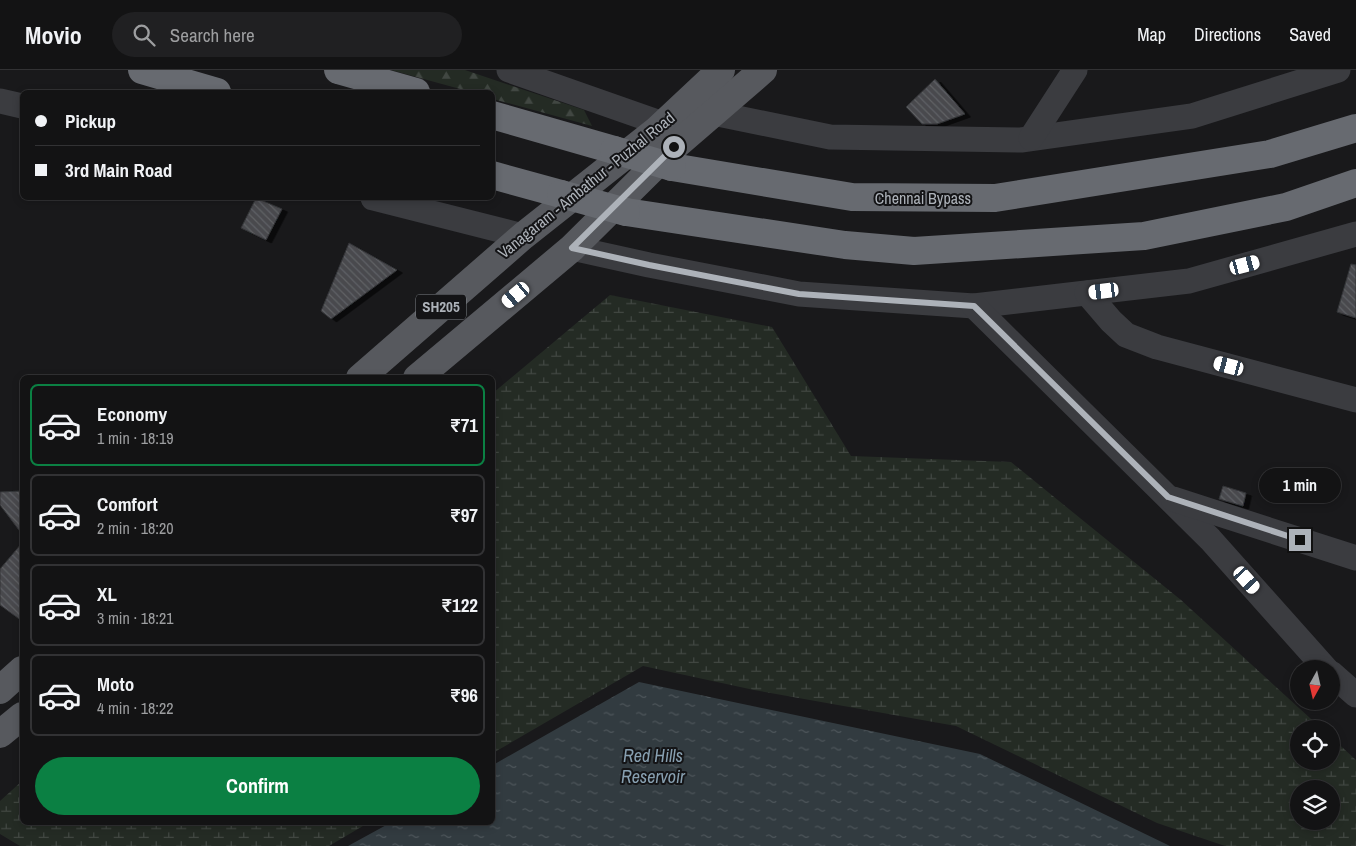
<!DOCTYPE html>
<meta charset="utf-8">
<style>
:root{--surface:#131314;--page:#202022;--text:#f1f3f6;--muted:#9d9ea0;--line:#323234;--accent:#0b8043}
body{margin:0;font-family:"Archivo Narrow",sans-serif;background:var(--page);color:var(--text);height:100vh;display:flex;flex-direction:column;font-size:19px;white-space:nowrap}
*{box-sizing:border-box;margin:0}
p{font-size:16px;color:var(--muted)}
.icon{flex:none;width:28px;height:28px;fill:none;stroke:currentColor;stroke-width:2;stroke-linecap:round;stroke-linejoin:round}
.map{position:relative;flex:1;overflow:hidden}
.details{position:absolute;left:20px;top:305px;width:475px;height:450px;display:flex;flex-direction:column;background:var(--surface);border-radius:8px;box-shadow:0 2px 8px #0003,0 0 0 1px var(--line)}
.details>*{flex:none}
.top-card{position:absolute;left:20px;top:20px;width:475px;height:110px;border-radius:8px;box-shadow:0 2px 8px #0003,0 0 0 1px var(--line);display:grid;align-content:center;height:110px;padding:0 15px;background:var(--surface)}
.needle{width:32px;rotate:188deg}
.tools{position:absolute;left:1290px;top:590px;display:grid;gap:10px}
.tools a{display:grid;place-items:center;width:50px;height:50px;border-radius:50%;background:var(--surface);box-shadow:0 2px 8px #0003,0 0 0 1px var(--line);font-size:25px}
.end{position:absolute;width:22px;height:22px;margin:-11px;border:6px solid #adb2b9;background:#111;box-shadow:0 0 0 2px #111}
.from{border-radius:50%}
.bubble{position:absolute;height:35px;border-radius:18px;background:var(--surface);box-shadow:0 2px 8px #0003,0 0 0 1px var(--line);font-size:16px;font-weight:700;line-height:35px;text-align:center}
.car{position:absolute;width:15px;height:30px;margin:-15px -8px;border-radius:6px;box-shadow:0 0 4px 1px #0007;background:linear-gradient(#fff 24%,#345 0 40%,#fff 0 76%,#345 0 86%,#fff 0)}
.top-card b{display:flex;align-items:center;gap:18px;height:48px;font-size:19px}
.top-card b+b{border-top:1px solid var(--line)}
.top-card i{width:12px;height:12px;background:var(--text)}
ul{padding:9px 0 0;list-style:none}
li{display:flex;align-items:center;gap:15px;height:82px;margin:0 10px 8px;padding:0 5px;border:2px solid var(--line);border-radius:8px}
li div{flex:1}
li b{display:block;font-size:19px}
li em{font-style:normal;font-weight:700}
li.current{border-color:var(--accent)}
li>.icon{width:45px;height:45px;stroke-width:1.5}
.button{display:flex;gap:10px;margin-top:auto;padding:10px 15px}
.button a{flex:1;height:58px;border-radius:30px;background:var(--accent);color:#fff;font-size:20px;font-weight:700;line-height:58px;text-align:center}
header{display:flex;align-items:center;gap:30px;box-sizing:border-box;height:70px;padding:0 25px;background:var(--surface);border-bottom:1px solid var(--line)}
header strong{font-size:24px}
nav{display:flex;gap:28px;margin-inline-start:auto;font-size:18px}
.search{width:350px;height:45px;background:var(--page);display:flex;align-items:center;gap:12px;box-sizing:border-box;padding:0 18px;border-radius:28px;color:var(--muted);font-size:19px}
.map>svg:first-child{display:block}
</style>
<header>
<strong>Movio</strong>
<div class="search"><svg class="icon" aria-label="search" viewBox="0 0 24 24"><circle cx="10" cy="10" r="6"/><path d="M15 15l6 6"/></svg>Search here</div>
<nav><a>Map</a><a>Directions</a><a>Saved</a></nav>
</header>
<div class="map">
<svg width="1356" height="776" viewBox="0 0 1356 776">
<defs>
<pattern id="forest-firs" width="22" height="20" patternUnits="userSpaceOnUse" patternTransform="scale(1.25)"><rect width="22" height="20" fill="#242b24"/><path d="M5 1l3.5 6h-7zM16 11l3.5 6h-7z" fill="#414742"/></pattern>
<pattern id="wetland-marsh" width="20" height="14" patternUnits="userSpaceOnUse" patternTransform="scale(1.25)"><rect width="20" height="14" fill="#242b24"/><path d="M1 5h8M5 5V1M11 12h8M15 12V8" fill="none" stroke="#414742"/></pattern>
<pattern id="water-ripples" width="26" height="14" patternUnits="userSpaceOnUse" patternTransform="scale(1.25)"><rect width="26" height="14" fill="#323b40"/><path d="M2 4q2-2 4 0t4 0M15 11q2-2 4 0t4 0" fill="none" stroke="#4d555a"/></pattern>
<pattern id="building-back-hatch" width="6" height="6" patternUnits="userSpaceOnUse" patternTransform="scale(1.25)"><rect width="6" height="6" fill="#48494d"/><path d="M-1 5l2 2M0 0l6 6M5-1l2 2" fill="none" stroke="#606165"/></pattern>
<filter id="shadow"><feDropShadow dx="5.5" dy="3" stdDeviation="0" flood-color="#0009"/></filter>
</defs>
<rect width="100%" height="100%" fill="#19191b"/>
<polygon fill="url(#forest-firs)" points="391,0 465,0 584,40 592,56 493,29 492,22 471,22"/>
<g fill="url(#wetland-marsh)" fill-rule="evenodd">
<path d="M610,225L772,257L851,386L1011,392L1181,530L1322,659H1299V691H1331V667L1356,690V776H1225L1157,753L956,656L754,620L643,596L493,683V323ZM1299,719H1331V751H1299Z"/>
<polygon points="22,711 22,752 368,753 329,776 20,776 0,764 0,731"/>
</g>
<polygon fill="url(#water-ripples)" points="639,612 980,684 1170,776 348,776 390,753 492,752 493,695"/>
<g fill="url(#building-back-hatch)" stroke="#333437" filter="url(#shadow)">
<polygon points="935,9 965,44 937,54 922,54 906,37"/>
<polygon points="256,128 282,139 266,170 241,158"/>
<polygon points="349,173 397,200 331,249 321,241"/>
<polygon points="1351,194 1356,195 1356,248 1337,242"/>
<polygon points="1223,416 1246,423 1243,436 1219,429"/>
<polygon points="22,421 22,464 0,435 0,422"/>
<polygon points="22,473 22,551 0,535 0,499"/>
</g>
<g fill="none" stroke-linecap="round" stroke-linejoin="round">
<g stroke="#3b3c40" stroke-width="25">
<polyline points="509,0 663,54"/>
<polyline points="0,31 22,36"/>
<polyline points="698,38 713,43 830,67 1021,70 1192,46 1338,0"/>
<polyline points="1031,68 1075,0"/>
<polyline points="373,128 523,166"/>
<polyline points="572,178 649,195 799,224 974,236 1189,211 1356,164"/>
<polyline points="1087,223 1111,251 1126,265 1157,277 1356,330"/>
<polyline points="974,236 1210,469 1326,599"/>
<polyline points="1173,429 1356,488"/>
<polyline points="1331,603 1356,625"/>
</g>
<g stroke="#57595e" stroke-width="28">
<polyline points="360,308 523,166 657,60 721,0"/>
<polyline points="417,308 572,178 674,77 763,0"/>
<polyline points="0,620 22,600"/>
<polyline points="0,664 22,646"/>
</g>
<g stroke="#676a70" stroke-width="28">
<polyline points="142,0 217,22"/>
<polyline points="338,0 416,22"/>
<polyline points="492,45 614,80"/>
<polyline points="672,97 852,127 995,128 1270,84 1356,58"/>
<polyline points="492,105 561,124"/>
<polyline points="626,142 845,175 914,181 1144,166 1286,137 1356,113"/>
</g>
<g stroke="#676a70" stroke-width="28">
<polyline points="614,80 672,97"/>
<polyline points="561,124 626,142"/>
</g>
</g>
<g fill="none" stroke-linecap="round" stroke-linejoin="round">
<polyline stroke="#adb2b9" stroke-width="6" points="674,77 572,178 649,195 799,224 974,236 1168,427 1300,470"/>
</g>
<g text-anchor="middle" stroke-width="4" stroke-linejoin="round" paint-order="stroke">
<rect fill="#141416" stroke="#7f8388" stroke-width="1" x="416" y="224.5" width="50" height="25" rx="4"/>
<g font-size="15" font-weight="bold" fill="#adb2b9">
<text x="441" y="242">SH205</text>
</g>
<g font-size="16" fill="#adb2b9" stroke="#141416">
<text transform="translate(586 115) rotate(-39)" y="6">Vanagaram - Ambathur - Puzhal Road</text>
<text x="923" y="134">Chennai Bypass</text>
</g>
<g font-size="18" font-style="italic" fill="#88a0b1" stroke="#141416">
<text x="653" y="692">Red Hills<tspan x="653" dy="21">Reservoir</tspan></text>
</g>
</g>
</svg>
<div class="tools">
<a><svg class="needle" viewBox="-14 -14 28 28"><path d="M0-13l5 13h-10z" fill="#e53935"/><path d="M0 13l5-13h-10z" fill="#9d9ea0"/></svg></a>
<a><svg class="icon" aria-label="locate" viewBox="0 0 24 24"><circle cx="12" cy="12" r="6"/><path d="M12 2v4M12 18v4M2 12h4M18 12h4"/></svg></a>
<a><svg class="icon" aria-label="layers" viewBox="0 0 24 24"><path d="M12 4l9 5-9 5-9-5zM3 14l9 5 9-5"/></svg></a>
</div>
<i class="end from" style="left:674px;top:77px"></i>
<i class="end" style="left:1300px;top:470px"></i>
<div class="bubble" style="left:1259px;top:398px;width:82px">1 min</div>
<i class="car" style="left:1245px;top:195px;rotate:75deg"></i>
<i class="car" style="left:1104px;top:221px;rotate:263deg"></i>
<i class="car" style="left:516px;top:225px;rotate:230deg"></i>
<i class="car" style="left:1229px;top:296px;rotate:285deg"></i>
<i class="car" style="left:1247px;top:510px;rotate:138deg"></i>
<div class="top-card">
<b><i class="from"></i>Pickup</b>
<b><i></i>3rd Main Road</b>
</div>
<section class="details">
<ul>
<li class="current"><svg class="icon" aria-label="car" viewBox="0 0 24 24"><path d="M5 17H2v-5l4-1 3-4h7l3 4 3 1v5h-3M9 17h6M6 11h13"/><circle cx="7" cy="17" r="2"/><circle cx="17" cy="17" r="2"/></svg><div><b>Economy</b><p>1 min · 18:19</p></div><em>₹71</em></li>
<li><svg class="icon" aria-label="car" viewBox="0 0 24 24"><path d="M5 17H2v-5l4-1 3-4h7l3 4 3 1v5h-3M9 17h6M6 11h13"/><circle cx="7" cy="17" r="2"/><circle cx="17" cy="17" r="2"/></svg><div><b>Comfort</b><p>2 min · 18:20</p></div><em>₹97</em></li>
<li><svg class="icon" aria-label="car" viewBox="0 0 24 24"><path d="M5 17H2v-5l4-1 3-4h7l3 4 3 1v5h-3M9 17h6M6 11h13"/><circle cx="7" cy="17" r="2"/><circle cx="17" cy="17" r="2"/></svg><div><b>XL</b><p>3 min · 18:21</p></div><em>₹122</em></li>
<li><svg class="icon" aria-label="car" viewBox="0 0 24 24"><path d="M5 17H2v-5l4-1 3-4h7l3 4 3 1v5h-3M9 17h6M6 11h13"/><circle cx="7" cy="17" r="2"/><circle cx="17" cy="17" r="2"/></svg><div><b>Moto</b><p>4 min · 18:22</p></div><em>₹96</em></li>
</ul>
<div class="button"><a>Confirm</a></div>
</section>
</div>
